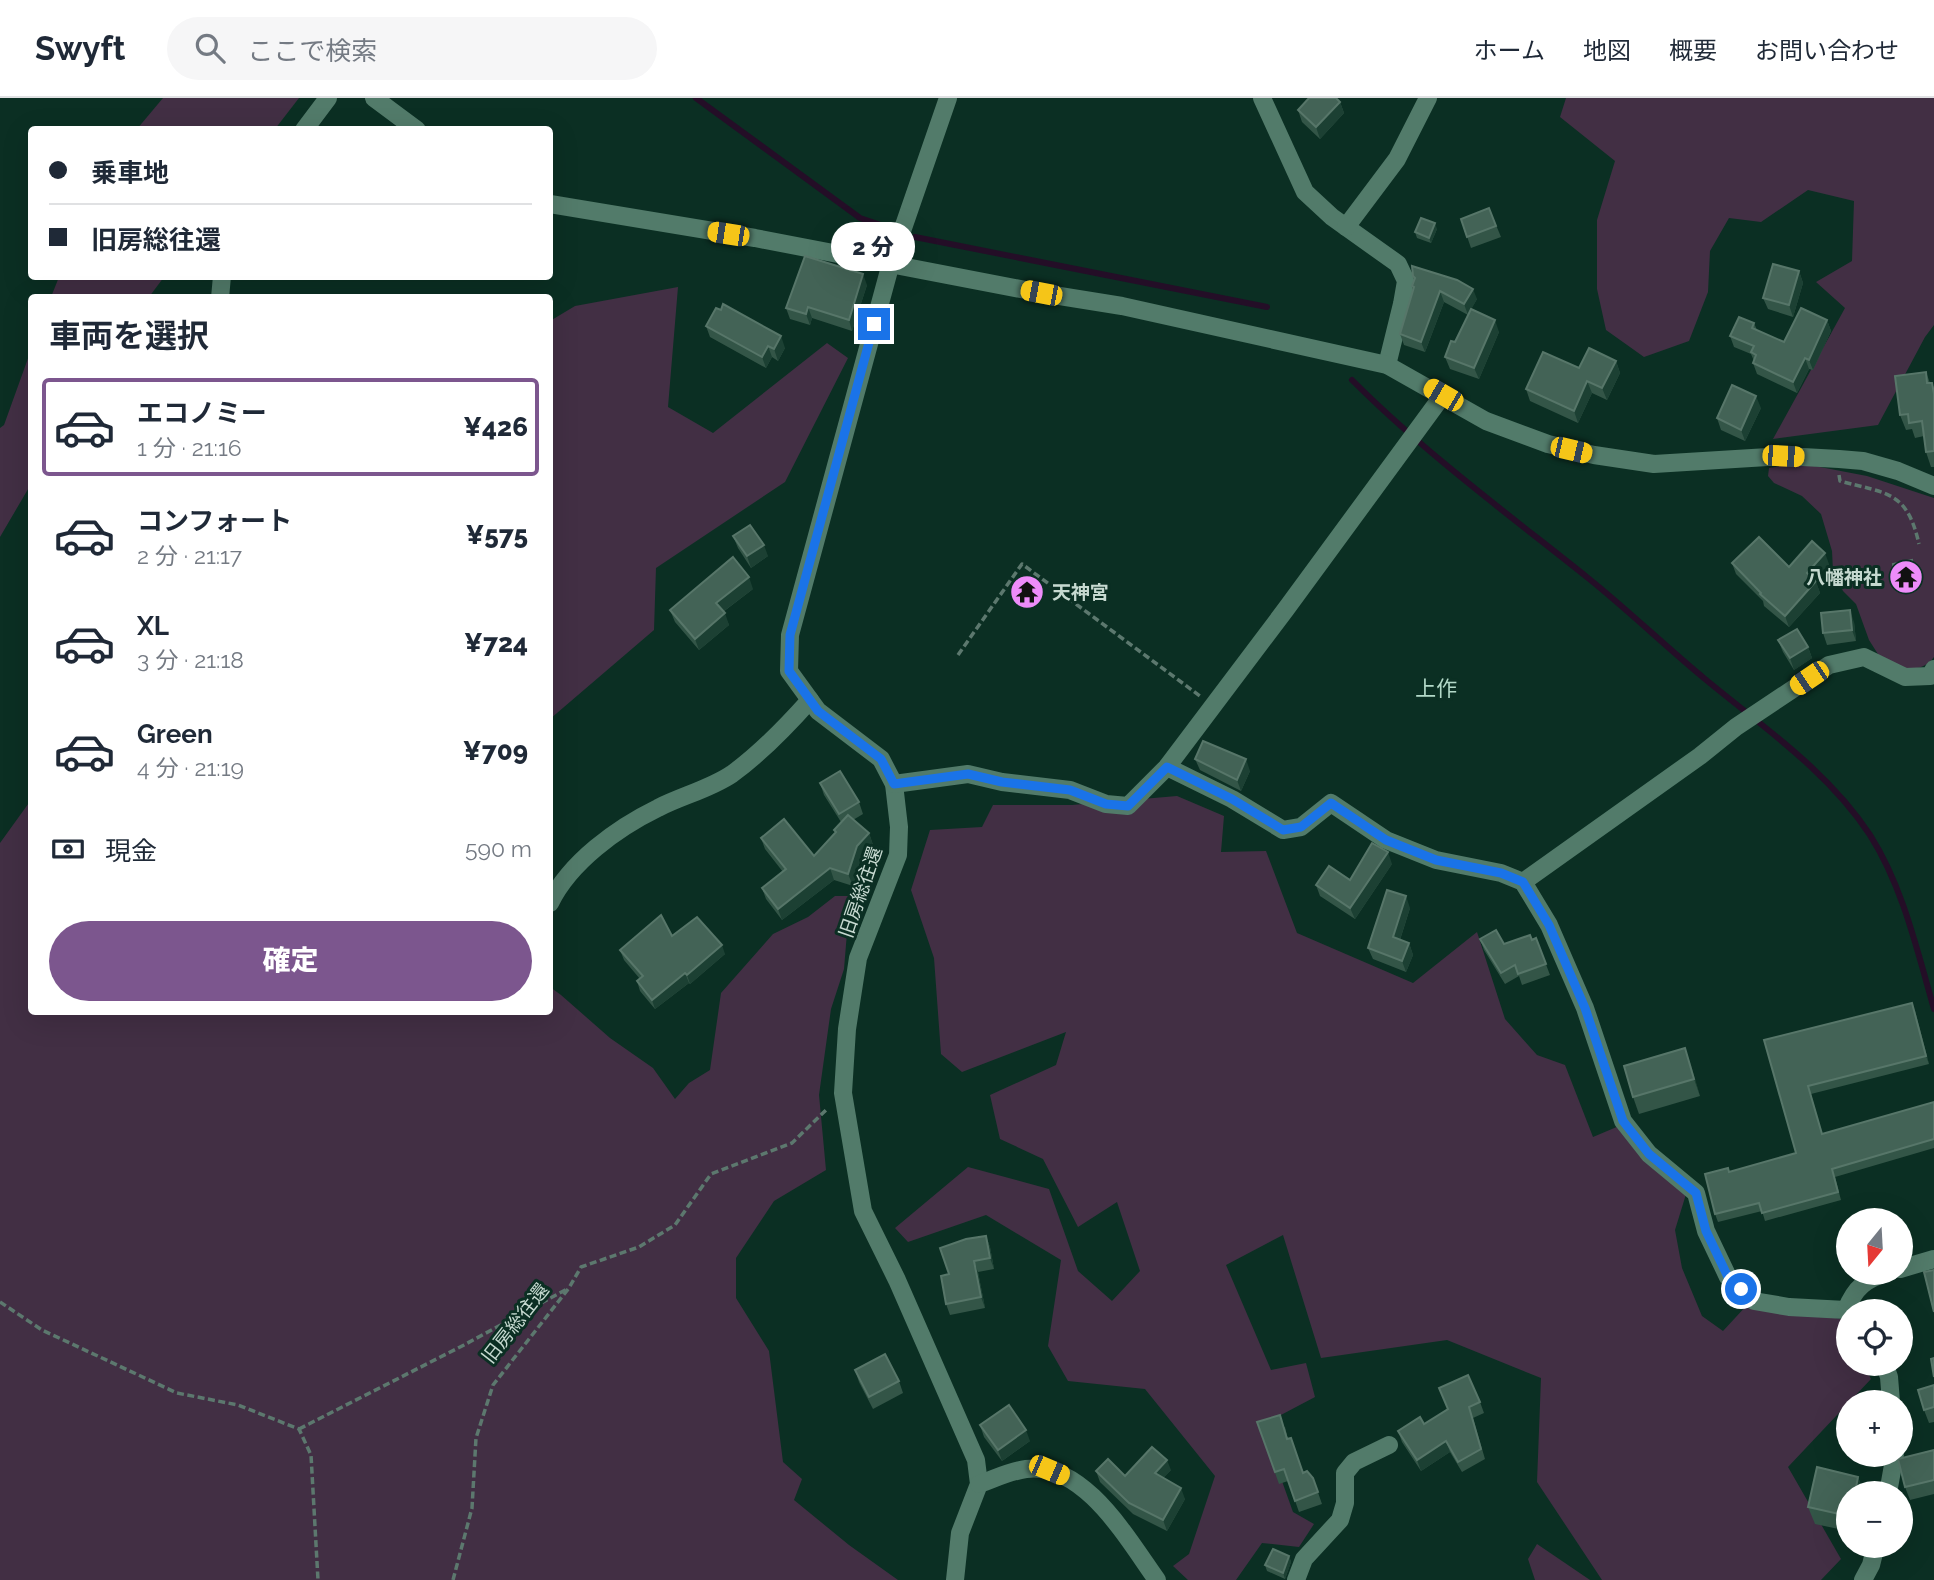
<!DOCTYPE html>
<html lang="ja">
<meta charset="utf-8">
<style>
:root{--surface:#fff;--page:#f6f6f7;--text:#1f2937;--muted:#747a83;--line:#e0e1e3;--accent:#7c568e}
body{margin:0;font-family:Raleway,"Noto Sans JP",sans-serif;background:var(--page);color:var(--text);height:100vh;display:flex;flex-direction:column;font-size:26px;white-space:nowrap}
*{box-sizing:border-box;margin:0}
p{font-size:23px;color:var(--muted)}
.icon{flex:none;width:38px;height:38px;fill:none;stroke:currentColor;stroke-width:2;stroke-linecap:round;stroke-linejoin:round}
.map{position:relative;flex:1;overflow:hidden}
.panel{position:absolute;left:28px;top:196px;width:525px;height:721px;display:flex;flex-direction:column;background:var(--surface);border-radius:7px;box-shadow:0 7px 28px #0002}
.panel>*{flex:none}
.banner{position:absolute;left:28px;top:28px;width:525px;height:154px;border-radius:7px;box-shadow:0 7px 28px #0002;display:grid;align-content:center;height:154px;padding:0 21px;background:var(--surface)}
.needle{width:46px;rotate:198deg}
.tools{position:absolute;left:1836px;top:1110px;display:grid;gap:14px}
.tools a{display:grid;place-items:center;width:77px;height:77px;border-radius:50%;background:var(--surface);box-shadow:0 7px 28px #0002;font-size:35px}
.end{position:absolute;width:32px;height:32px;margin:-16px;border:9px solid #1a73e8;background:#fff;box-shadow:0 0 0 4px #fff}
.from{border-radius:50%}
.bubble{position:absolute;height:49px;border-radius:24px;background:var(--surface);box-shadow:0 7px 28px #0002;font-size:23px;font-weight:800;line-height:49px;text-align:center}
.car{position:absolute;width:21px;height:42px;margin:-21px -10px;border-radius:9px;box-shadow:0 0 5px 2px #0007;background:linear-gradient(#f5c518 24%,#345 0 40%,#f5c518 0 76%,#345 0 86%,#f5c518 0)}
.banner b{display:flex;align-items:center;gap:24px;height:66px;font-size:26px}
.banner b+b{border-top:2px solid var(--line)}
.banner i{width:18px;height:18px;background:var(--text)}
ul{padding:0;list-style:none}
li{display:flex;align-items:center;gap:21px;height:98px;margin:0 14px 10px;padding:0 7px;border:4px solid transparent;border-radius:7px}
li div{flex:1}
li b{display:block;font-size:26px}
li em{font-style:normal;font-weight:800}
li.current{border-color:var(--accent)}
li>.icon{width:63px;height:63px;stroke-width:1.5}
h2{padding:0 21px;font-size:32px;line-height:84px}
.pay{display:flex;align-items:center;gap:18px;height:77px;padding:0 21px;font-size:26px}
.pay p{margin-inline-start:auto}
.cta{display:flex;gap:14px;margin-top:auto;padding:14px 21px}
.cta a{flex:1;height:80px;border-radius:42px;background:var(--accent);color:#fff;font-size:28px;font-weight:800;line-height:80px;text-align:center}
header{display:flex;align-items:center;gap:42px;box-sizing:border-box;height:98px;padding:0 35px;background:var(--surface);border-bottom:2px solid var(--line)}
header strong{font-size:33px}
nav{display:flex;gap:38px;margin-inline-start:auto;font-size:24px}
.search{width:490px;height:63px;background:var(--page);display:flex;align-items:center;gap:18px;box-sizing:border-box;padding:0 24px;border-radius:38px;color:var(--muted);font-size:26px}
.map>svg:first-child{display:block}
</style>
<header>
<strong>Swyft</strong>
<div class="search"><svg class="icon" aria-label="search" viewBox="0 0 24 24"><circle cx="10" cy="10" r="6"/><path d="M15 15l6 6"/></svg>ここで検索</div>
<nav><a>ホーム</a><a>地図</a><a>概要</a><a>お問い合わせ</a></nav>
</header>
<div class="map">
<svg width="1934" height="1482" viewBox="0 0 1934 1482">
<rect width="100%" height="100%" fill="#0b2f23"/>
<g fill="#422f44">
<polygon points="163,0 299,0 275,31 137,31"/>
<polygon points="1566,0 1934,0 1934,227 1925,239 1878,327 1773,341 1845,210 1816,184 1852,163 1854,103 1808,92 1761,124 1729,120 1710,153 1708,194 1689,243 1644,259 1606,232 1597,191 1597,122 1615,63 1560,19"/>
<polygon points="59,179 59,178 164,179 149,199 51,199"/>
<polygon points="678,189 668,309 713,335 827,245 848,260 785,384 656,470 654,532 550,621 550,223 575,208"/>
<polygon points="31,252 31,386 0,439 0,330 4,327"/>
<path d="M1799,365L1867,378L1934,400V559C1920,577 1902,570 1883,564L1869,542L1856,506L1843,493L1833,473L1832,453L1821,416L1802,398L1774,385L1768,378L1769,370Z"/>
<polygon points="1177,698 1224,718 1221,754 1266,753 1297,835 1413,885 1477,834 1505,921 1537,957 1565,967 1593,1039 1619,1028 1687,1093 1675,1132 1682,1170 1702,1218 1723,1233 1748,1206 1842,1221 1848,1234 1848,1265 1863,1265 1871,1281 1788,1369 1841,1461 1821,1482 1602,1482 1537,1384 1541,1280 1447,1242 1321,1260 1283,1137 1226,1167 1271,1272 1306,1265 1315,1299 1262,1327 1293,1414 1314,1426 1299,1449 1262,1445 1236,1482 1188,1482 1173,1468 1189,1456 1215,1378 1145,1291 1068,1283 1048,1248 1061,1162 986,1117 908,1144 895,1130 968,1069 1049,1091 1078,1173 1112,1203 1140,1173 1117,1104 1078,1129 1043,1061 1000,1041 990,997 1056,967 1066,934 962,974 941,956 934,860 911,792 930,732 982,729 993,707 1072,707"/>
<polygon points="31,702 32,914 550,914 550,889 561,897 610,940 653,970 675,1001 689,985 710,972 721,895 773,836 808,819 835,798 850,798 844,871 831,911 819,997 826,1072 774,1103 736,1160 736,1200 769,1253 783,1364 802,1381 794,1402 849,1447 898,1482 0,1482 0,745"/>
<polygon points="1537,1446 1590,1482 1535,1482 1528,1461"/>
</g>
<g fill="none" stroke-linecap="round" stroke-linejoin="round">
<g stroke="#240e27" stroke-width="6">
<polyline points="696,0 860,120 884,128"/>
<polyline points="915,139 1267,209"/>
<path d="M1352,282C1425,355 1508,416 1588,480C1628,512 1665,548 1705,581C1763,629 1828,673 1870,737C1903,789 1917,852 1934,911"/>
</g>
<g stroke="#5c786e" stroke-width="3.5" stroke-dasharray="7 3.5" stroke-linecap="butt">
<path d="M1839,377L1840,383C1888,396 1907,393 1919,446"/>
<polyline points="958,557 1022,466 1200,598"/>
<polyline points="0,1204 42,1232 177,1295 238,1307 299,1331 311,1357 318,1482"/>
<polyline points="299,1331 464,1247 567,1191"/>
<polyline points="453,1482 472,1410 476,1340 493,1287 569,1190 581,1169 639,1149 675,1127 711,1076 792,1045 827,1011"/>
</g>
<g stroke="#527b6a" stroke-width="18">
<polyline points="374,0 417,32"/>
<polyline points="948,0 891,165 790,537 789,573 818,613 881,661 894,686 899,729 898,757 858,860 847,931 843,995 863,1113 897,1182 976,1362 979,1386 960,1435 955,1482"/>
<polyline points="1262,0 1305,94 1332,119 1398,166 1406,183 1402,206 1387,267"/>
<polyline points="304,32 328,0"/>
<polyline points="550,106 755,140 1041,195 1122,208 1387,267 1486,323 1548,346 1594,357 1654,366 1784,358 1839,361 1863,363 1898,373 1934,388"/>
<polyline points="1346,129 1397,61 1428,0"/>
<polyline points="220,200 222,178"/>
<polyline points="1167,669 1232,701 1283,732 1301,729 1331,705 1386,742 1436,762 1501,775 1523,784 1549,827 1585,910 1623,1023 1649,1056 1696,1095 1706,1133 1728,1179 1754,1203 1789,1209 1846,1212 1848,1214"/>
<polyline points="894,686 968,676 1002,684 1070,692 1106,706 1128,708 1167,669 1286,511 1443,297"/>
<polyline points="1523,784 1700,658 1736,629 1829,567 1864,559 1905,579 1930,578 1934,571"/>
<path d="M550,805C570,764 617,730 658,710C681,698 710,691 732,676C761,655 786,629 810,602"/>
<polyline points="1900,1171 1934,1161"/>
<path d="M1846,1212C1855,1189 1866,1181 1889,1174"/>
<polyline points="1884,1265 1889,1279 1891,1304"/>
<path d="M979,1386C994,1381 1010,1373 1026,1371C1084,1363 1128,1442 1157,1482"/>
<polyline points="1888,1395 1895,1356"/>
<polyline points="1296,1482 1304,1461 1340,1422 1345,1405 1345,1375 1354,1364 1389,1347"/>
<polyline points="1863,1482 1871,1467 1876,1447"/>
</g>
</g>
<g fill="#335547">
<polygon points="1340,4 1344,15 1320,41 1302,24 1298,12"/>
<polygon points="1489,110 1501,139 1471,150 1461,121"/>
<polygon points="1437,131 1431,145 1417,140 1415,134"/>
<polygon points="1799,173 1803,185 1793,219 1768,211 1763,200"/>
<polygon points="1413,178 1477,201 1471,211 1499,234 1479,281 1450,271 1445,259 1455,244 1468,217 1444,204 1425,254 1404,247 1400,236 1413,193 1412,188 1414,182"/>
<polygon points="867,187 852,233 812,220 810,227 790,221 786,210"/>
<polygon points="1827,222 1831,233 1813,272 1809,271 1797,295 1757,276 1753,265 1754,263 1751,256 1734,249 1730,238 1754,225 1757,232 1784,244"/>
<polygon points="706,228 785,250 778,263 772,259 766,270 710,239"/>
<polygon points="1616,263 1620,275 1607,302 1592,295 1578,325 1530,303 1526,291 1579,270"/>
<polygon points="1926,274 1930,285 1934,289 1934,369 1931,369 1926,354 1924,338 1915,340 1912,331 1906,332 1900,317"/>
<polygon points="1761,310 1745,343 1721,332 1717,320"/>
<polygon points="733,438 768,458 751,470 738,450"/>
<polygon points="1912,462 1917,487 1898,490 1896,484"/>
<polygon points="1732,465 1789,469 1829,466 1815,482 1820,495 1789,529 1764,508 1763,503 1736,476"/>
<polygon points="753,491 723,514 729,527 699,552 675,524 670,512"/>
<polygon points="1854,524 1856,543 1827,547 1823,535"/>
<polygon points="1778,542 1808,549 1812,560 1794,572 1783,554"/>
<polygon points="1195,661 1250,673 1241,693 1200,672"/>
<polygon points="820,685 859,704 863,716 853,722 869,735 873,747 861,759 853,788 834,782 782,822 766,801 762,790 783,774 765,751 761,740 814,758 835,735 834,732 841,724 824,697"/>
<polygon points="1392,766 1355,821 1320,798 1316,787 1350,782"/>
<polygon points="1410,810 1400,842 1409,845 1413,857 1406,874 1373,861 1368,850"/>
<polygon points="672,838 725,856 690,886 689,885 655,911 640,893 637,883 640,881 624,862 620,852"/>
<polygon points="1536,840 1550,877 1522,887 1519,878 1505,886 1484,852 1480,841 1504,846"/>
<polygon points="1915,913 1929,966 1811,996 1822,1036 1934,1004 1934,1050 1835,1079 1841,1102 1765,1123 1762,1113 1718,1124 1715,1116 1729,1074 1796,1055 1764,942"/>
<polygon points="1685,950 1700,998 1639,1016 1633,999"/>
<polygon points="986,1138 990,1149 994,1171 978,1174 985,1210 950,1217 946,1206 949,1176"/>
<polygon points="855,1272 899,1283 903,1295 873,1311 859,1284"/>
<polygon points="1934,1287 1934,1324 1929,1325 1924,1312"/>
<polygon points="1439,1290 1480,1304 1484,1315 1473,1320 1485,1361 1462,1374 1450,1354 1421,1373 1402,1344 1398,1333 1424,1326 1448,1311"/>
<polygon points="1257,1324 1285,1329 1288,1341 1304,1375 1313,1380 1322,1406 1299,1414 1288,1383 1279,1386"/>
<polygon points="980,1327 1030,1343 1002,1363 984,1339"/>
<polygon points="1934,1352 1934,1396 1910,1402 1905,1389"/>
<polygon points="1171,1372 1163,1380 1185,1401 1167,1433 1133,1416 1100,1384 1096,1373 1125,1378"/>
<polygon points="1858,1379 1864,1395 1848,1395 1848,1433 1815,1426 1808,1409"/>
<polygon points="1289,1458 1291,1464 1285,1481 1267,1473 1265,1467"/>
</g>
<g fill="#1c4033">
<polygon points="1340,4 1344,15 1320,41 1316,29"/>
<polygon points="1435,125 1437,131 1431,145 1429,140"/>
<polygon points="1799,173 1803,185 1793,219 1789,207"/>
<polygon points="863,176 867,187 852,233 849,222"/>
<polygon points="1473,191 1477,201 1468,217 1464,206"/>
<polygon points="1440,193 1444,204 1425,254 1421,244"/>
<polygon points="808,209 812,220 810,227 806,216"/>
<polygon points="1495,222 1499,234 1479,281 1474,270"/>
<polygon points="1827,222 1831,233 1813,272 1809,262"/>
<polygon points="781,238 785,250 778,263 774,251"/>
<polygon points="768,248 772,259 766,270 762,259"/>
<polygon points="1805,260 1809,271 1797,295 1793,284"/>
<polygon points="1616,263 1620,275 1607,302 1602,290"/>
<polygon points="1587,283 1592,295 1578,325 1574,313"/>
<polygon points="1756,298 1761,310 1745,343 1741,332"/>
<polygon points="764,447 768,458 751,470 747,458"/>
<polygon points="1825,455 1829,466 1811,487 1807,475"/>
<polygon points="749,479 753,491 720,516 716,505"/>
<polygon points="1816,483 1820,495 1789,529 1785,518"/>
<polygon points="1850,512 1854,524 1856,543 1852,532"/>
<polygon points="725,515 729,527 699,552 695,541"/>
<polygon points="1808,549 1812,560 1794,572 1790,560"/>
<polygon points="1246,661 1250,673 1241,693 1237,682"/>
<polygon points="869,735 873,747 861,759 853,788 848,776 857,748"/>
<polygon points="1388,754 1392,766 1355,821 1350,810"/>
<polygon points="830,770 834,782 782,822 778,811"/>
<polygon points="1406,798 1410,810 1397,851 1393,839"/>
<polygon points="1409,845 1413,857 1406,874 1402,863"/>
<polygon points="722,847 725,856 690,886 687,877"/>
<polygon points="685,875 689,885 655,911 652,902"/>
<polygon points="1912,905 1915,913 1929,966 1926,958"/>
<polygon points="1685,950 1691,967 1700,998 1694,981"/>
<polygon points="986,1138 990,1149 994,1171 990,1160"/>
<polygon points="974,1163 978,1174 985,1210 981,1199"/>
<polygon points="1026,1332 1030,1343 1002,1363 998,1352"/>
<polygon points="1446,1343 1450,1354 1421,1373 1417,1362"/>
<polygon points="1167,1362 1171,1372 1158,1386 1155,1375"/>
<polygon points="1858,1379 1864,1395 1855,1395"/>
<polygon points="1181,1390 1185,1401 1167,1433 1163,1422"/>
<polygon points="1289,1458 1291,1464 1285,1481 1283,1475"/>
</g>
<g fill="#436356" stroke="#577669" stroke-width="2">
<polygon points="1309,0 1336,0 1340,4 1316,29 1298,12"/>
<polygon points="1489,110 1496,128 1467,139 1461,121"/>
<polygon points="1421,120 1435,125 1429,140 1415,134"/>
<polygon points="805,158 863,176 849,222 808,209 806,216 786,210"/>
<polygon points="1773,166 1799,173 1789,207 1763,200"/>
<polygon points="1412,168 1457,182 1473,191 1464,206 1440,193 1421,244 1400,236 1414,189 1412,188 1415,180 1413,178"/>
<polygon points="723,206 781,238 774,251 768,248 762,259 706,228 716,210 721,212"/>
<polygon points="1801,210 1827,222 1809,262 1805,260 1793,284 1753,265 1756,257 1751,254 1754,248 1730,238 1739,219 1754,225 1752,230 1784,244"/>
<polygon points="1471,211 1495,222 1474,270 1445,259 1451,243 1455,244"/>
<polygon points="1589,250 1616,263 1602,290 1587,283 1574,313 1526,291 1543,254 1579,270"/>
<polygon points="1926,274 1927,285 1932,285 1934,296 1934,353 1926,354 1922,323 1909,325 1908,316 1900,317 1895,278"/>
<polygon points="1732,287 1756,298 1741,332 1717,320"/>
<polygon points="750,427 764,447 747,458 733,438"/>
<polygon points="1759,439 1789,469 1812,443 1825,455 1807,475 1816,483 1785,518 1760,496 1761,495 1732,465"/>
<polygon points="733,459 749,479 716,505 725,515 695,541 670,512"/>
<polygon points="1912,462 1915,481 1896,484 1893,466"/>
<polygon points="1850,512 1852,532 1823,535 1821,515"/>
<polygon points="1797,531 1808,549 1790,560 1778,542"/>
<polygon points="1203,643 1246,661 1237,682 1195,661"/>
<polygon points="840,673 859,704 839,716 820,685"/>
<polygon points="848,717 869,735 857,748 848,776 830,770 778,811 762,790 786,771 761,740 784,721 814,758 836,734 834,732"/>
<polygon points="1372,745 1388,754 1350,810 1316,787 1329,768 1350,782"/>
<polygon points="1387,792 1406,798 1393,839 1409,845 1402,863 1368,850"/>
<polygon points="661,817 672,838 697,819 722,847 687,877 685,875 652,902 637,883 643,878 620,852"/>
<polygon points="1496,832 1504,846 1530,837 1532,842 1536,840 1546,866 1518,876 1515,867 1501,875 1480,841"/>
<polygon points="1912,905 1926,958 1808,988 1822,1036 1934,1004 1934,1041 1832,1071 1838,1094 1762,1115 1759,1105 1715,1116 1705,1076 1728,1070 1729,1074 1796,1055 1764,942"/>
<polygon points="1685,950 1694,981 1633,999 1624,968"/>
<polygon points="986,1138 990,1160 974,1163 981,1199 946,1206 941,1178 949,1176 940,1150 966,1141"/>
<polygon points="1934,1172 1934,1214 1924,1174"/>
<polygon points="885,1256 899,1283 869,1299 855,1272"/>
<polygon points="1934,1260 1934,1279 1931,1261"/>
<polygon points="1468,1277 1480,1304 1469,1309 1481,1351 1458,1364 1446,1343 1417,1362 1398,1333 1420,1319 1424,1326 1448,1311 1439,1290"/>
<polygon points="1934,1287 1934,1309 1924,1312 1918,1292"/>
<polygon points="1009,1307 1026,1332 998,1352 980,1327"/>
<polygon points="1280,1317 1287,1341 1291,1340 1303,1375 1307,1373 1313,1380 1318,1394 1295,1403 1284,1371 1275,1374 1257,1324"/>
<polygon points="1152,1349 1167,1362 1155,1375 1181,1390 1163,1422 1129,1405 1096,1373 1108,1361 1125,1378"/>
<polygon points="1934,1352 1934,1382 1905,1389 1898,1361"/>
<polygon points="1817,1369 1858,1379 1855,1395 1848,1395 1848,1418 1808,1409"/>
<polygon points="1273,1451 1289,1458 1283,1475 1265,1467"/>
</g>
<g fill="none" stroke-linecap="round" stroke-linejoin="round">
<polyline stroke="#1a73e8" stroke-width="9" points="874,226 790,537 789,573 818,613 881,661 894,686 968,676 1002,684 1070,692 1106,706 1128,708 1167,669 1232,701 1283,732 1301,729 1331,705 1386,742 1436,762 1501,775 1523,784 1549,827 1585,910 1623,1023 1649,1056 1696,1095 1706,1133 1728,1179 1741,1191"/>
</g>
<defs>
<g id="temple-disc" transform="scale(1.75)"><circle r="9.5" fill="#ed8cf9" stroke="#0b2f23"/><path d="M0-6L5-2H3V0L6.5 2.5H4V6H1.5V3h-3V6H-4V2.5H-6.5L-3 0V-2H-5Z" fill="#111"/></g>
</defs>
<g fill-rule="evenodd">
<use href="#temple-disc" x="1906" y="479"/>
<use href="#temple-disc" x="1027" y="494"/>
</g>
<g text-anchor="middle" stroke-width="6" stroke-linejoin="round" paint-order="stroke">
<g font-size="19" font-weight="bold" fill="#c6d9d0" stroke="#0b2f23" text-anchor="end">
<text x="1882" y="486">八幡神社</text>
<text x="1052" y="501" text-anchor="start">天神宮</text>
</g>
<g font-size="19" fill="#c6d9d0" stroke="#0b2f23">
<text transform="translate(860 794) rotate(-71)" y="7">旧房総往還</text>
<text transform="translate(515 1225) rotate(-52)" y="7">旧房総往還</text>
</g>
<g font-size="21" fill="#b3d9c8" stroke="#0b2f23">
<text x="1436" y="598">上作</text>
</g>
</g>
</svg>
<div class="tools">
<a><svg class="needle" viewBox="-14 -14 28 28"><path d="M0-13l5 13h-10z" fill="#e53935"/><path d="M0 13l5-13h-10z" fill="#747a83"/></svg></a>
<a><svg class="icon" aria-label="locate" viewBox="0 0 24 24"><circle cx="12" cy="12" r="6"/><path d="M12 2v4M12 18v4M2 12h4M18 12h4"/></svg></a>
<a>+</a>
<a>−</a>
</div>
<i class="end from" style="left:1741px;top:1191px"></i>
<i class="end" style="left:874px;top:226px"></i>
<div class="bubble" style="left:831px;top:124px;width:84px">2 分</div>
<i class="car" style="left:728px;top:136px;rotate:279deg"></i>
<i class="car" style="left:1041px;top:195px;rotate:281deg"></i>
<i class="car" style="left:1443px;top:297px;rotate:300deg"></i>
<i class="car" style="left:1571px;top:352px;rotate:103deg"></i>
<i class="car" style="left:1783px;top:358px;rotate:93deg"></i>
<i class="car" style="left:1809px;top:580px;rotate:236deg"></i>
<i class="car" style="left:1049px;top:1372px;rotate:113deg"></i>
<div class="banner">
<b><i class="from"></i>乗車地</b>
<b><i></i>旧房総往還</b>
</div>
<section class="panel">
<h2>車両を選択</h2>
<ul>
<li class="current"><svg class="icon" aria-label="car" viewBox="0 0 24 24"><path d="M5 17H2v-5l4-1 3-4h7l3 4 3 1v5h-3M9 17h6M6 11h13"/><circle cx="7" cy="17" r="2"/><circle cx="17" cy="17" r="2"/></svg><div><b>エコノミー</b><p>1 分 · 21:16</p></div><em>¥426</em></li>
<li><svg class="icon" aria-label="car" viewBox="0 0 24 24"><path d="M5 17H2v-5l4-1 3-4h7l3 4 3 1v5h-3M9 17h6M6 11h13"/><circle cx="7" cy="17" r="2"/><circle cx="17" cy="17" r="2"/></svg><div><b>コンフォート</b><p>2 分 · 21:17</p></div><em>¥575</em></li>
<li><svg class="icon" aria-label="car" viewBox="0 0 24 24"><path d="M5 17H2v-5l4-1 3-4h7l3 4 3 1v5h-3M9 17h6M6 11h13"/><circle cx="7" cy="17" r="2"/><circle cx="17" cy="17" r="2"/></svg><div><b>XL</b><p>3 分 · 21:18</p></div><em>¥724</em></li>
<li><svg class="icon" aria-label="car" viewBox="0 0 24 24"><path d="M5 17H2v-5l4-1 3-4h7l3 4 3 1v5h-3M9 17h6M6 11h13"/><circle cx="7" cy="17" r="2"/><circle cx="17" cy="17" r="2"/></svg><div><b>Green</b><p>4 分 · 21:19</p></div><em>¥709</em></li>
</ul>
<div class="pay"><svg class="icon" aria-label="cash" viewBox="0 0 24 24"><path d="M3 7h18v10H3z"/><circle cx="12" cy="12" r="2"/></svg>現金<p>590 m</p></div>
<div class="cta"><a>確定</a></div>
</section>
</div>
